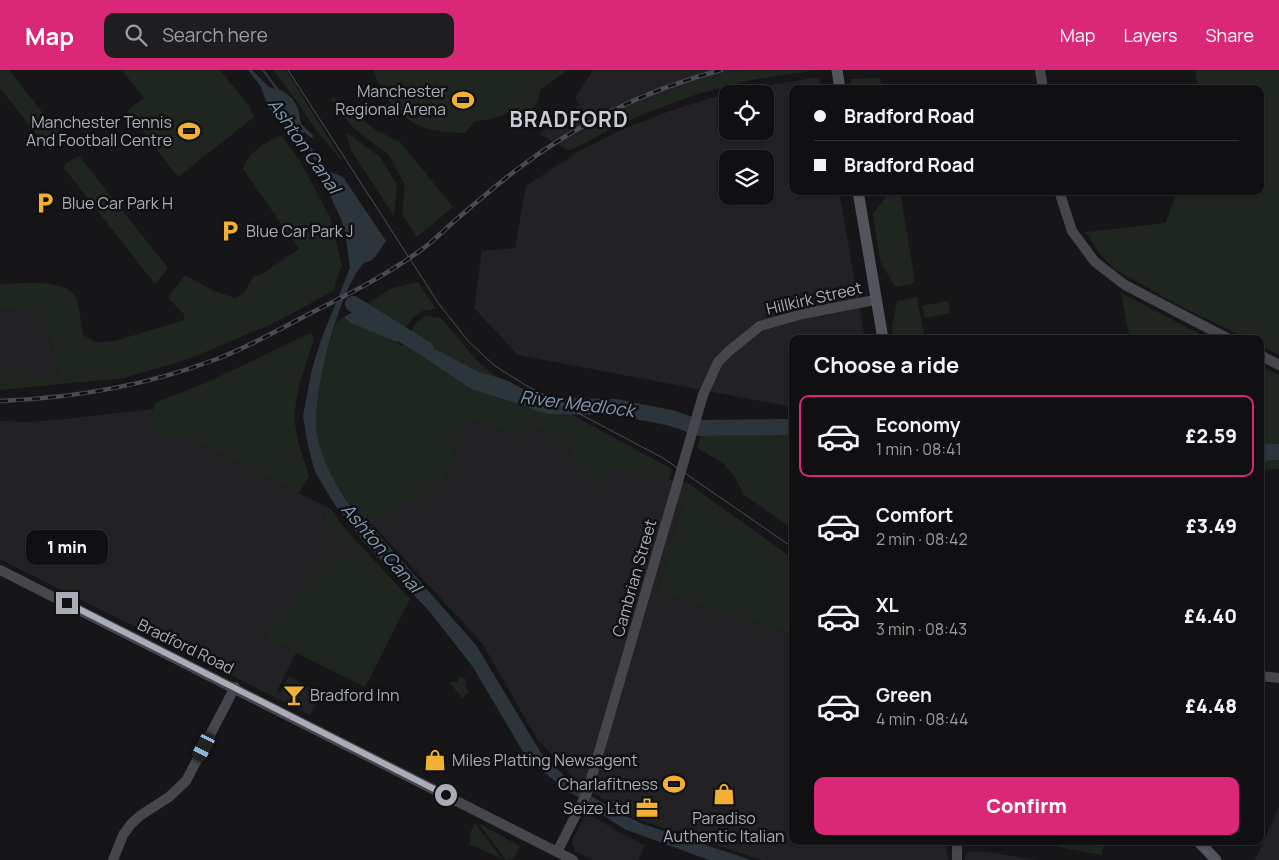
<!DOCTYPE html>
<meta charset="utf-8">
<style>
:root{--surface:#101012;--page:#1e1e20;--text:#f1f3f6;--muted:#9c9d9f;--line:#303032;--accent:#db2777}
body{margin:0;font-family:Manrope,sans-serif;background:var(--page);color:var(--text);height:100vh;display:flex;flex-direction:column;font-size:19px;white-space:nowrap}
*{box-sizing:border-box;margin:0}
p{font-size:16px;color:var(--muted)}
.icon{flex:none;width:28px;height:28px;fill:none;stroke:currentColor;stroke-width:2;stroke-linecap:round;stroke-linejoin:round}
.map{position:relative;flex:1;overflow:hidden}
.details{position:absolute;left:789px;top:265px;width:475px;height:510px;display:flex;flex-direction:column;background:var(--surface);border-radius:10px;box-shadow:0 1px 4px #0004,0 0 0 1px var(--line)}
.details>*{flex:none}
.top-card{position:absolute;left:789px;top:15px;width:475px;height:110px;border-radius:10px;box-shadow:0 1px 4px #0004,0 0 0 1px var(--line);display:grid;align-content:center;height:110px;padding:0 25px;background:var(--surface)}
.tools{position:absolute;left:719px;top:15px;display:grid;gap:10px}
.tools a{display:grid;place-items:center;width:55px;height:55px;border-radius:10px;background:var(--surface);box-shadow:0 1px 4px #0004,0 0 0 1px var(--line);font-size:25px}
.end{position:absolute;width:22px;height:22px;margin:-11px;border:6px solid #a8adb8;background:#111;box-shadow:0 0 0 2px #111}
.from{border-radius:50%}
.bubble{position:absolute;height:35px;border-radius:10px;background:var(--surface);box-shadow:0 1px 4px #0004,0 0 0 1px var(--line);font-size:16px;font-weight:800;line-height:35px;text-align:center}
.car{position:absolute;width:15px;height:30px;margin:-15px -8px;border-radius:6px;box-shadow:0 0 4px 1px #0007;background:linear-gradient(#222 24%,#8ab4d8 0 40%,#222 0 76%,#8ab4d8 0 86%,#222 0)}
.top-card b{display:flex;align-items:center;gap:18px;height:48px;font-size:19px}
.top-card b+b{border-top:1px solid var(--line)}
.top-card i{width:12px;height:12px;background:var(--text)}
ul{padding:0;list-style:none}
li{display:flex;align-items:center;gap:15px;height:82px;margin:0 10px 8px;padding:0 15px;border:2px solid transparent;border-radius:10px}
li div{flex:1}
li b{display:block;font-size:19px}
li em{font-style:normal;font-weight:800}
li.active{border-color:var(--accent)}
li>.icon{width:45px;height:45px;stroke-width:1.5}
h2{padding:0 25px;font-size:22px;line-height:60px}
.primary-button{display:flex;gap:10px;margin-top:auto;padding:10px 25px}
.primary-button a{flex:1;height:58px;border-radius:10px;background:var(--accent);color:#fff;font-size:20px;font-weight:800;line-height:58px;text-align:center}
header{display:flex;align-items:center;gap:30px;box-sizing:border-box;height:70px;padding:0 25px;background:var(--accent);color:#fff}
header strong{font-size:24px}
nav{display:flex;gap:28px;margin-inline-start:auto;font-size:18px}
.search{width:350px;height:45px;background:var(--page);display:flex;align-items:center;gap:12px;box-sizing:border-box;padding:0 18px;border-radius:10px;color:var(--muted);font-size:19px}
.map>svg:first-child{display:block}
</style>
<header>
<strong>Map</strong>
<div class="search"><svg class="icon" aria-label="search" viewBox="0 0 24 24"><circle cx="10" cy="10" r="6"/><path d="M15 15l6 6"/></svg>Search here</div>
<nav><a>Map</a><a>Layers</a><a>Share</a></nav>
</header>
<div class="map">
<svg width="1279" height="790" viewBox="0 0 1279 790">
<rect width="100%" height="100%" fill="#161618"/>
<g fill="#222225" fill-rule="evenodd">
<polygon points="593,0 816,0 755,9 698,24 627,50 573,79 567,80 540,64 551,54 580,35 575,28"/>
<path d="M819,7L821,19H792V121H839L865,269H792V337L518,285L474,238L482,181L515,178L526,116L578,82L621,60L667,42L733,21ZM728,24H765V61H728ZM728,89H765V126H728Z"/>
<polygon points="0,240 44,245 58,305 41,307 21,300 0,302"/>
<polygon points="153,339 147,358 179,372 189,369 325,436 324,452 362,484 330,488 264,567 296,583 277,621 280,623 289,606 314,620 312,625 319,628 310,645 0,489 0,351 30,352 65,349"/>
<polygon points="467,350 518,365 530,358 540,359 566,376 577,393 688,413 657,523 792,564 792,771 946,771 948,790 762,790 633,748 581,715 537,669 482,573 371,453 415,432 443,412"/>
<polygon points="1279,736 1279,790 1255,790 1273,751"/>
<polygon points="587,742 615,760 645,775 638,790 593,790 575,781 572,773 574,767"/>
<polygon points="969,782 988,782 1035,790 965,790 965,786"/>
</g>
<g fill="#1e261f">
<polygon points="0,0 9,0 64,70 50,81 0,18"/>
<polygon points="122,0 220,0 249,36 254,47 178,107 127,41 144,28"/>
<polygon points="273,0 286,0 344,93 316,60 296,30"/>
<path d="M374,0H568L540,20C541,35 527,48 512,40C500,47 489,50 475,51L465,63C451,62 436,62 423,57C401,50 378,22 374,0Z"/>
<path d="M743,0H816C788,5 760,7 733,14C677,27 624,51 573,79L568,80L560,76L624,40L673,20Z"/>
<polygon points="1195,0 1279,0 1279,285 1260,275 1260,269 1247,269 1182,237 1114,199 1100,184 1086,162 1165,153 1176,125 1194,121 1260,121 1260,19 1198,19"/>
<polygon points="880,8 882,19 851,19 850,9"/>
<polygon points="333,27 377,61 400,72 453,137 417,167 402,144 405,115 388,84 352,57 331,29"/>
<polygon points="346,62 380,87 397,115 394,146 351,80"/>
<path d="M281,65L300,91L330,147L342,196L335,214V220L272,254L188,289L124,308L0,320V302L21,300L41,307L58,304L44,245L0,240V215C16,212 61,210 73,223C81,232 80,253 83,265L96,272L115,271L184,250V244L168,228L185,205L214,221L235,228L243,224L254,206H259L299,179L243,99C250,80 264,74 281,65Z"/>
<polygon points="79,86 168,198 155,214 64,98 66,93"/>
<polygon points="893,121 900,121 915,211 912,214 895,217 880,191 873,144 888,124"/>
<polygon points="418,212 436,239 422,241 413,248 403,261 375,246 368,233 393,218"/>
<polygon points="1121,223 1209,269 1130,269"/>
<polygon points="917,227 925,269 894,269 892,258 897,231"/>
<polygon points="948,231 950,243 925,248 922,236"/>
<polygon points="426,246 441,248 479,293 501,310 479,302 409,265 417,252"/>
<path d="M344,247C361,261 385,262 401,276L404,274L471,319L544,342L572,345L672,399L668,412L614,400L597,416L577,393L566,376L540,359L530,358L518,365L467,350L443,412L415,432L366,456C344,430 315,385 315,350C316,317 327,283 336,252Z"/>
<path d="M310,263L313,265L314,270C306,293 297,317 295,341C293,362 303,386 309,406L299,423L189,369L179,372L147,358L155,333L208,312Z"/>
<polygon points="1260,295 1279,305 1279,399 1260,400"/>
<polygon points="792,363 792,458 744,425 734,406 723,393 697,378 701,365 723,366"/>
<polygon points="688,413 792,488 792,564 657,523"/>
<polygon points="325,436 330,438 345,459 410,529 365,617 264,567 330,488 361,484 324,452"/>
<polygon points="460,607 466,609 465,615 469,622 462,628 449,612 457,612"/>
<polygon points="475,753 502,789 469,774 471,772 470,763"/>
<polygon points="478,753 520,776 513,789 506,790"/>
<polygon points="1027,771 1104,771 1102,785"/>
</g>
<g fill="#2c353c">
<path d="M248,0H252L269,17L281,20L292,28L298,38L301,54L314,66L311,68L304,62L302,64L328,101L343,107L386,171C382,176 378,185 373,189C370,192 366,191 363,194C339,219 310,331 317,365C324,399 344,430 366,456H371L476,575L541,683L578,719L630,748L643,754L751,790H709L624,759L603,745L594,735L569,722L537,697L522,680L473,597L430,542L362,470L335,435L315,402L308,376L303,346L312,299L321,270L350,198L345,161L341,149L330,126L325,105L297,65L287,59L268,37L261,17Z"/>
<polygon points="368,233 375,246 403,261 397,272 351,253 344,247"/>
<polygon points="409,265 479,302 506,310 572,345 544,342 471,319 404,274"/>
</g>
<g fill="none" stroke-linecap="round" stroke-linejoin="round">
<polyline stroke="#2c353c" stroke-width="2.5" points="263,0 277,19"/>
<g stroke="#2c353c" stroke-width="16">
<polyline points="353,234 426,279"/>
<polyline points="535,332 550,336 616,337 671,348 700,358 792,357"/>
<polyline points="1260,385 1268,382 1279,382"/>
</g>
<g stroke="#45474d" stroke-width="10">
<polyline points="1040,0 1043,19"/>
<polyline points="1059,121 1072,161 1095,192 1125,215 1229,269"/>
<polyline points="1260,285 1279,295"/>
<polyline points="703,325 718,292 729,281 760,256 802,244 875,230"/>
<polyline points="0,500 573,790"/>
<polyline points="1260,606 1279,608"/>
<polyline points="957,771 957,790"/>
<polyline points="557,782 587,723 677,415"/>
<polyline points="113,790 123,765 131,754 141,745 169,727 186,711 235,617"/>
</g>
<g stroke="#53555c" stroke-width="11">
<polyline points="837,0 840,19"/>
<polyline points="858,121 883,269"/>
<polyline points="1198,771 1216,790"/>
</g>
<g stroke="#4a4c52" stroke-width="1">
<polyline points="288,0 439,234 469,272 495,296 527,316 663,388 792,477"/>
<polyline points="1202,771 1220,790"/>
</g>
<g stroke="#4a4c52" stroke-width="4.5">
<path id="rail" d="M0,331C73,328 145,316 214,290C247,278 278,260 309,244C349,224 389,204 425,177C437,168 447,157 458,148C477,132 495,116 515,101C576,54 646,20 721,0"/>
</g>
<use href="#rail" stroke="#111113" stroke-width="2.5" stroke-dasharray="8" stroke-linecap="butt"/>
<polyline stroke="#45474d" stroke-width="10" points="677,415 703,325"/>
</g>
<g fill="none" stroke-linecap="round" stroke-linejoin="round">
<polyline stroke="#a8adb8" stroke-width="6" points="67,533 446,725"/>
</g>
<defs>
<g id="stadium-bare" transform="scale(1.725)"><path d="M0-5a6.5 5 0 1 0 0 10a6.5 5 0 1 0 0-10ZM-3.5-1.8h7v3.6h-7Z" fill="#f2b134" stroke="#111113" stroke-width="2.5" paint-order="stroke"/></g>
<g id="parking-bare" transform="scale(1.725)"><path d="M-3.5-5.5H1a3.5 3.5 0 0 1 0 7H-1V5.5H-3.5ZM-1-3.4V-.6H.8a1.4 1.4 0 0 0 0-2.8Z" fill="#f2b134" stroke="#111113" stroke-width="2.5" paint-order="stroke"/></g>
<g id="bar-bare" transform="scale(1.725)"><path d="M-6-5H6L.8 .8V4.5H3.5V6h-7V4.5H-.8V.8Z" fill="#f2b134" stroke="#111113" stroke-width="2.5" paint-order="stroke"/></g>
<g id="shop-bare" transform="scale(1.725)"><path d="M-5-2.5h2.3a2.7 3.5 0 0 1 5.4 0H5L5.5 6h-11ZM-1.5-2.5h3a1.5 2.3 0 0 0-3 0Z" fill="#f2b134" stroke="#111113" stroke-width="2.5" paint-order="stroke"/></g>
<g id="office-bare" transform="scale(1.725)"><path d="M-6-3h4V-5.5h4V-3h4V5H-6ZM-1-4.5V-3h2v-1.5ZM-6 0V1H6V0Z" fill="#f2b134" stroke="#111113" stroke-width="2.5" paint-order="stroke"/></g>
</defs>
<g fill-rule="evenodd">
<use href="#stadium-bare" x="463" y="30"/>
<use href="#stadium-bare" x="189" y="61"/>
<use href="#parking-bare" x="45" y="133"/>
<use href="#parking-bare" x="230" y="161"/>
<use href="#bar-bare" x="294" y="625"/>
<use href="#shop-bare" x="435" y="690"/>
<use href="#stadium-bare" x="674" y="714"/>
<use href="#shop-bare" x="724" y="724"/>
<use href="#office-bare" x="647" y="738"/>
</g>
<g text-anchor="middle" stroke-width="5" stroke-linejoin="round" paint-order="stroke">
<g font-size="16" fill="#a8adb8" stroke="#111113" text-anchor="end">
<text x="446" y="27">Manchester<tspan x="446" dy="18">Regional Arena</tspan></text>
<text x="172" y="58">Manchester Tennis<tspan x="172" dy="18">And Football Centre</tspan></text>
<text x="62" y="139" text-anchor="start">Blue Car Park H</text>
<text x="246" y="167" text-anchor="start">Blue Car Park J</text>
<text x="310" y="631" text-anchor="start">Bradford Inn</text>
<text x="452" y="696" text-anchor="start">Miles Platting Newsagent</text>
<text x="658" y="720">Charlafitness</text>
<text x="630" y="744">Seize Ltd</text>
<text x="724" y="754" text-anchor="middle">Paradiso<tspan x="724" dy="18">Authentic Italian</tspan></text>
</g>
<g font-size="16" fill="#a8adb8" stroke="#111113">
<text transform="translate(814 228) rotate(-13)" y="6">Hillkirk Street</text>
<text transform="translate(634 508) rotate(-74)" y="6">Cambrian Street</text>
<text transform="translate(186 576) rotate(26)" y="6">Bradford Road</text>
</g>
<g font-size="18" font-style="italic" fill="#7f9bb3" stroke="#111113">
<text transform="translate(304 76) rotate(55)" y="6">Ashton Canal</text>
<text transform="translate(577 334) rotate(7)" y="6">River Medlock</text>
<text transform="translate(381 478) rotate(49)" y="6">Ashton Canal</text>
</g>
<g font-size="21" font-weight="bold" letter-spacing="1" fill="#c9ccd4" stroke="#111113">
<text x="569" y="57">BRADFORD</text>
</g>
</g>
</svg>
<div class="tools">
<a><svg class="icon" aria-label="locate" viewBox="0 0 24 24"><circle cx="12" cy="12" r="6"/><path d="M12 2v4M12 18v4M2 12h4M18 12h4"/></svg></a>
<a><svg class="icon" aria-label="layers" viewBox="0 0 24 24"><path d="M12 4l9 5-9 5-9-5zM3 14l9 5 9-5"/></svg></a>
</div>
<i class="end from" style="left:446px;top:725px"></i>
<i class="end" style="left:67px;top:533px"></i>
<div class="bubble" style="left:26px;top:460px;width:82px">1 min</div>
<i class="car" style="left:204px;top:677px;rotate:207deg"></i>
<div class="top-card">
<b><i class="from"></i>Bradford Road</b>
<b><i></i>Bradford Road</b>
</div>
<section class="details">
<h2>Choose a ride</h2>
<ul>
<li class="active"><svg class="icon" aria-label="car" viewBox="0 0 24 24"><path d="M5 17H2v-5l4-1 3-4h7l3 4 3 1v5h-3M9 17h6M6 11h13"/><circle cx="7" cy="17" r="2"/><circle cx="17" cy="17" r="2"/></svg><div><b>Economy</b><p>1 min · 08:41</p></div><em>£2.59</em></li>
<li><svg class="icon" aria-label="car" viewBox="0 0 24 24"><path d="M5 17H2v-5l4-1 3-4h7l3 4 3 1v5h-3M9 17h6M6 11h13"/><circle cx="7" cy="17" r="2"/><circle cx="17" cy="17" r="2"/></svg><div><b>Comfort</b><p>2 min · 08:42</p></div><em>£3.49</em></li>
<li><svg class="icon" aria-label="car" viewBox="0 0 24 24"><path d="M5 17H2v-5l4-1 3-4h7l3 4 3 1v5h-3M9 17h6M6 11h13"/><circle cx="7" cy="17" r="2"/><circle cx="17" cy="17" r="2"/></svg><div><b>XL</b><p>3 min · 08:43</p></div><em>£4.40</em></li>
<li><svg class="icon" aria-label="car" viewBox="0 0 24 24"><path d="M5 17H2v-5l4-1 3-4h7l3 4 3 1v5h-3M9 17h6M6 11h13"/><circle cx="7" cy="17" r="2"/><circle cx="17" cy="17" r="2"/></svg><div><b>Green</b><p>4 min · 08:44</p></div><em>£4.48</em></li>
</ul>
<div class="primary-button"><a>Confirm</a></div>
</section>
</div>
